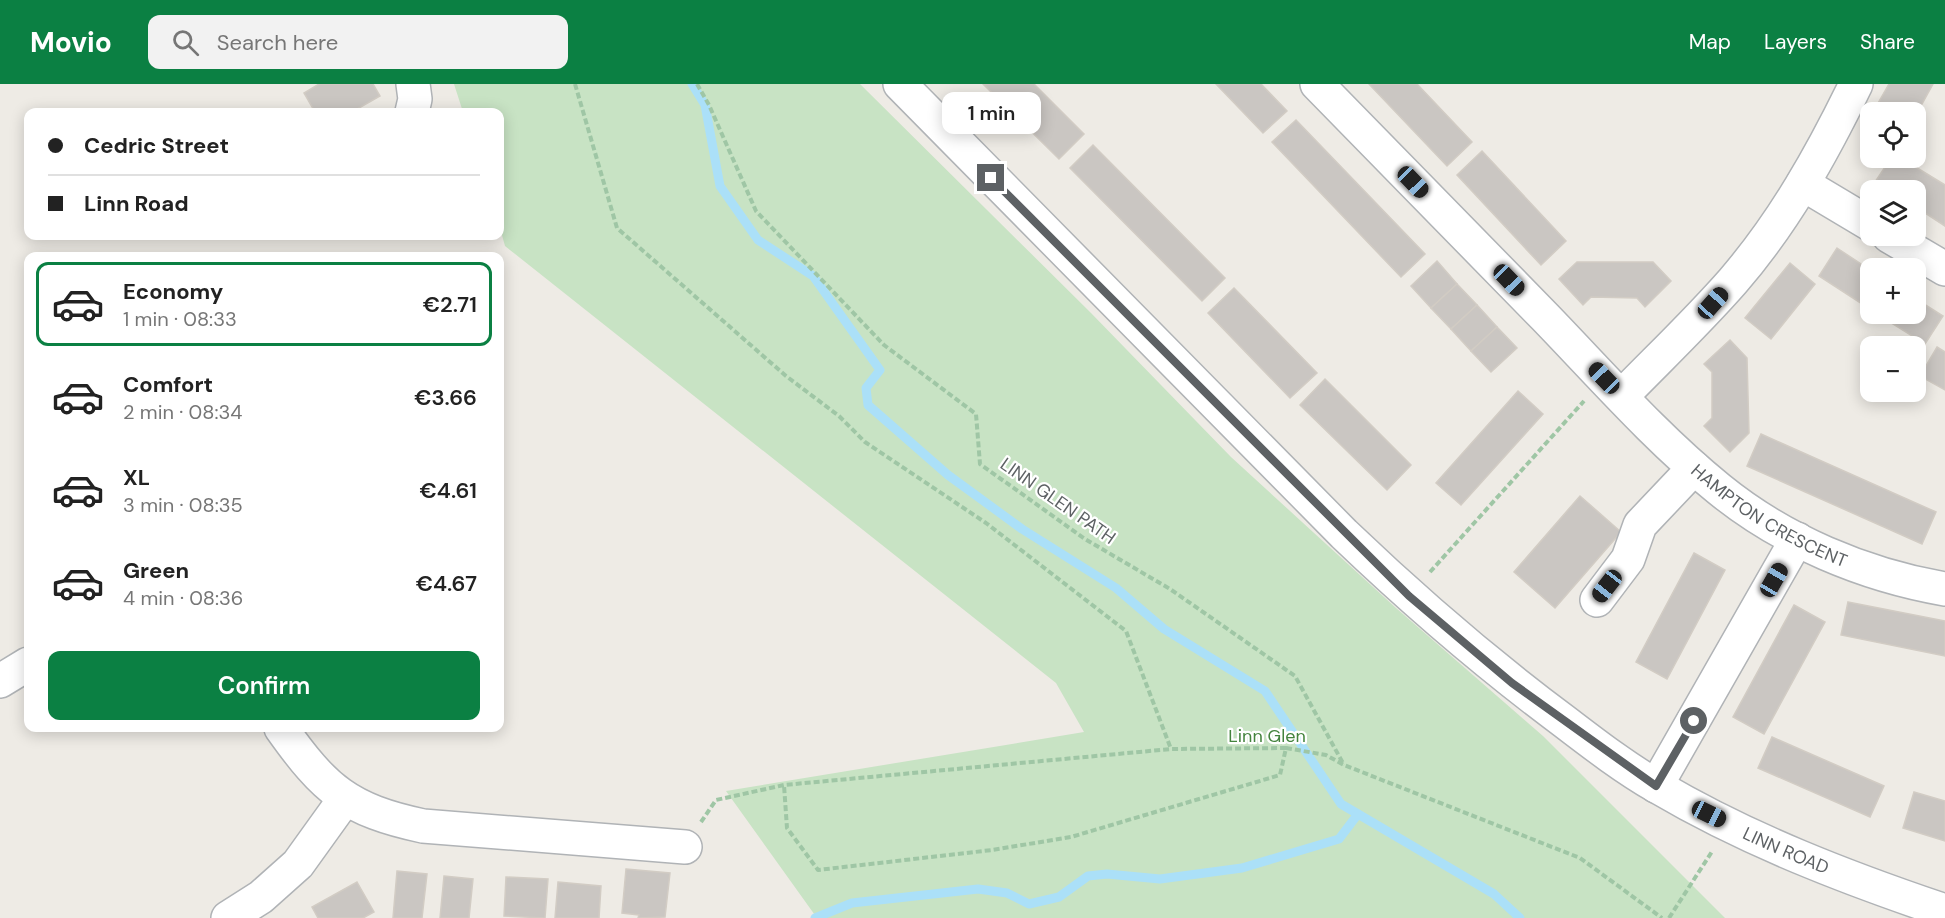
<!DOCTYPE html>
<meta charset="utf-8">
<style>
:root{--surface:#fff;--page:#f2f2f2;--text:#222;--muted:#767676;--line:#e0e0e0;--accent:#0b8043}
body{margin:0;font-family:"DM Sans",sans-serif;background:var(--page);color:var(--text);height:100vh;display:flex;flex-direction:column;font-size:22px;white-space:nowrap}
*{box-sizing:border-box;margin:0}
p{font-size:20px;color:var(--muted)}
.icon{flex:none;width:33px;height:33px;fill:none;stroke:currentColor;stroke-width:2;stroke-linecap:round;stroke-linejoin:round}
.map{position:relative;flex:1;overflow:hidden}
.panel{position:absolute;left:24px;top:168px;width:480px;height:480px;display:flex;flex-direction:column;background:var(--surface);border-radius:12px;box-shadow:0 3px 15px #0003}
.panel>*{flex:none}
.top-card{position:absolute;left:24px;top:24px;width:480px;height:132px;border-radius:12px;box-shadow:0 3px 15px #0003;display:grid;align-content:center;height:132px;padding:0 24px;background:var(--surface)}
.buttons{position:absolute;left:1860px;top:18px;display:grid;gap:12px}
.buttons a{display:grid;place-items:center;width:66px;height:66px;border-radius:12px;background:var(--surface);box-shadow:0 3px 15px #0003;font-size:30px}
.end{position:absolute;width:27px;height:27px;margin:-14px;border:8px solid #5d6164;background:#fff;box-shadow:0 0 0 3px #fff}
.from{border-radius:50%}
.bubble{position:absolute;height:42px;border-radius:12px;background:var(--surface);box-shadow:0 3px 15px #0003;font-size:20px;font-weight:600;line-height:42px;text-align:center}
.car{position:absolute;width:18px;height:36px;margin:-18px -9px;border-radius:8px;box-shadow:0 0 4px 2px #0007;background:linear-gradient(#222 24%,#8ab4d8 0 40%,#222 0 76%,#8ab4d8 0 86%,#222 0)}
.top-card b{display:flex;align-items:center;gap:21px;height:57px;font-size:22px}
.top-card b+b{border-top:2px solid var(--line)}
.top-card i{width:15px;height:15px;background:var(--text)}
ul{padding:10px 0 0;list-style:none}
li{display:flex;align-items:center;gap:18px;height:84px;margin:0 12px 9px;padding:0 12px;border:3px solid transparent;border-radius:12px}
li div{flex:1}
li b{display:block;font-size:22px}
li em{font-style:normal;font-weight:600}
li.active{border-color:var(--accent)}
li>.icon{width:54px;height:54px;stroke-width:1.5}
.button{display:flex;gap:12px;margin-top:auto;padding:12px 24px}
.button a{flex:1;height:69px;border-radius:12px;background:var(--accent);color:#fff;font-size:24px;font-weight:600;line-height:69px;text-align:center}
header{display:flex;align-items:center;gap:36px;box-sizing:border-box;height:84px;padding:0 30px;background:var(--accent);color:#fff}
header strong{font-size:28px}
nav{display:flex;gap:33px;margin-inline-start:auto;font-size:21px}
.search{width:420px;height:54px;background:var(--page);display:flex;align-items:center;gap:15px;box-sizing:border-box;padding:0 21px;border-radius:12px;color:var(--muted);font-size:22px}
.map>svg:first-child{display:block}
</style>
<header>
<strong>Movio</strong>
<div class="search"><svg class="icon" aria-label="search" viewBox="0 0 24 24"><circle cx="10" cy="10" r="6"/><path d="M15 15l6 6"/></svg>Search here</div>
<nav><a>Map</a><a>Layers</a><a>Share</a></nav>
</header>
<div class="map">
<svg width="1945" height="834" viewBox="0 0 1945 834">
<rect width="100%" height="100%" fill="#eeebe5"/>
<polygon fill="#c8e3c4" points="454,0 860,0 1091,229 1231,373 1396,524 1543,652 1725,834 817,834 726,707 1084,648 1056,599 505,162 500,144 500,28 463,28"/>
<g fill="none" stroke-linecap="round" stroke-linejoin="round">
<g stroke="#abe0f8" stroke-width="9">
<polyline points="692,0 705,21 720,102 758,156 813,192 880,286 866,304 868,321 948,391 1022,445 1116,504 1164,545 1265,607 1341,720 1494,810 1520,834"/>
<polyline points="815,834 852,819 978,805 1007,809 1029,820 1059,813 1088,792 1107,790 1160,795 1242,784 1339,755 1358,730"/>
</g>
</g>
<g fill="#cac6c2" stroke="#d2ccc4" stroke-width="1.5">
<polygon points="319,0 373,0 380,12 352,28 315,28 304,9"/>
<polygon points="983,0 1034,0 1084,50 1059,75"/>
<polygon points="1216,0 1261,0 1287,27 1263,49"/>
<polygon points="1369,0 1417,0 1472,58 1447,82"/>
<polygon points="1889,0 1933,0 1916,31 1916,28 1873,28"/>
<polygon points="1296,36 1425,170 1401,193 1272,58"/>
<polygon points="1093,61 1225,194 1202,217 1070,84"/>
<polygon points="1482,67 1566,157 1541,181 1457,91"/>
<polygon points="1891,74 1901,74 1945,101 1945,142 1916,123 1916,106 1889,106 1875,98"/>
<polygon points="1837,164 1870,186 1870,225 1819,192"/>
<polygon points="1437,177 1457,200 1431,224 1411,202"/>
<polygon points="1577,178 1653,178 1671,197 1645,223 1637,214 1591,213 1583,221 1559,195"/>
<polygon points="1790,179 1815,200 1771,255 1745,234"/>
<polygon points="1457,200 1477,221 1451,245 1431,224"/>
<polygon points="1234,204 1317,289 1290,314 1208,229"/>
<polygon points="1916,215 1943,232 1925,260 1877,230 1916,230"/>
<polygon points="1477,221 1497,243 1471,267 1451,245"/>
<polygon points="1497,243 1517,264 1491,288 1471,267"/>
<polygon points="1730,256 1747,274 1749,349 1730,368 1704,342 1712,334 1712,288 1704,280"/>
<polygon points="1937,263 1945,268 1945,306 1920,292"/>
<polygon points="1325,295 1411,381 1387,406 1300,321"/>
<polygon points="1518,307 1543,330 1461,421 1436,399"/>
<polygon points="1761,350 1936,428 1922,460 1747,382"/>
<polygon points="1580,412 1621,448 1555,524 1514,488"/>
<polygon points="1694,469 1725,486 1667,595 1636,578"/>
<polygon points="1848,518 1945,537 1945,572 1841,551"/>
<polygon points="1794,521 1825,538 1764,650 1733,633"/>
<polygon points="1772,653 1884,702 1870,733 1758,684"/>
<polygon points="1914,708 1945,717 1945,757 1903,744"/>
<polygon points="626,785 670,789 665,833 638,834 639,831 622,829"/>
<polygon points="397,787 427,790 422,834 393,834"/>
<polygon points="444,792 473,795 469,834 440,834"/>
<polygon points="506,793 548,795 545,834 504,832"/>
<polygon points="357,798 374,828 363,834 318,834 312,823"/>
<polygon points="558,798 601,802 599,834 555,834"/>
</g>
<g fill="none" stroke-linecap="round" stroke-linejoin="round">
<g stroke="#b0b3b6" stroke-width="36">
<g id="minor">
<path id="s1" d="M900,0L1344,450C1414,517 1487,580 1565,638C1595,661 1625,684 1658,703C1748,756 1847,794 1945,827"/>
<path id="s2" d="M1317,0C1393,78 1469,156 1545,233C1602,292 1656,354 1719,405C1783,457 1864,491 1945,505"/>
<polyline points="412,28 415,15 413,0"/>
<polyline points="1803,100 1870,140"/>
<polyline points="1889,152 1945,185"/>
<path d="M1622,312C1659,274 1698,237 1733,197C1784,138 1822,70 1856,0"/>
<polyline points="1597,516 1628,475 1640,441 1694,384"/>
<polyline points="0,597 28,580"/>
<path d="M281,644C325,706 348,726 423,742L685,763"/>
<polyline points="1656,702 1797,455"/>
<polyline points="228,834 261,813 298,780 344,716"/>
</g>
</g>
<g stroke="#9fc6a5" stroke-width="4" stroke-dasharray="6 3" stroke-linecap="butt">
<polyline points="575,0 617,144 786,292 839,332 865,358 986,439 1126,547 1171,665"/>
<polyline points="697,0 709,21 756,127 884,261 976,330 980,380 1085,455 1170,505 1295,592 1344,681"/>
<polyline points="1430,488 1584,317"/>
<polyline points="1286,664 1326,671 1344,681 1580,774 1662,834"/>
<polyline points="701,738 716,716 784,701 1171,665 1286,664 1280,691 1071,753 992,766 818,786 787,744 784,701"/>
<polyline points="1669,834 1713,766"/>
</g>
<use href="#minor" stroke="#fff" stroke-width="33"/>
</g>
<g fill="none" stroke-linecap="round" stroke-linejoin="round">
<polyline stroke="#5d6164" stroke-width="8" points="991,94 1409,512 1512,599 1656,702 1694,637"/>
</g>
<g text-anchor="middle" stroke-width="4.5" stroke-linejoin="round" paint-order="stroke">
<g font-size="18" fill="#5d6164" stroke="#fff">
<text transform="translate(1058 417) rotate(35)" y="6">LINN GLEN PATH</text>
<text dy="6" stroke="none"><textPath href="#s2" startOffset="628">HAMPTON CRESCENT</textPath></text>
<text dy="6" stroke="none"><textPath href="#s1" startOffset="1179">LINN ROAD</textPath></text>
</g>
<g font-size="18" fill="#43833d" stroke="#fff">
<text x="1267" y="658">Linn Glen</text>
</g>
</g>
</svg>
<div class="buttons">
<a><svg class="icon" aria-label="locate" viewBox="0 0 24 24"><circle cx="12" cy="12" r="6"/><path d="M12 2v4M12 18v4M2 12h4M18 12h4"/></svg></a>
<a><svg class="icon" aria-label="layers" viewBox="0 0 24 24"><path d="M12 4l9 5-9 5-9-5zM3 14l9 5 9-5"/></svg></a>
<a>+</a>
<a>−</a>
</div>
<i class="end from" style="left:1694px;top:637px"></i>
<i class="end" style="left:991px;top:94px"></i>
<div class="bubble" style="left:942px;top:8px;width:99px">1 min</div>
<i class="car" style="left:1413px;top:98px;rotate:136deg"></i>
<i class="car" style="left:1509px;top:196px;rotate:136deg"></i>
<i class="car" style="left:1713px;top:219px;rotate:42deg"></i>
<i class="car" style="left:1604px;top:294px;rotate:316deg"></i>
<i class="car" style="left:1774px;top:496px;rotate:30deg"></i>
<i class="car" style="left:1607px;top:502px;rotate:218deg"></i>
<i class="car" style="left:1709px;top:730px;rotate:116deg"></i>
<div class="top-card">
<b><i class="from"></i>Cedric Street</b>
<b><i></i>Linn Road</b>
</div>
<section class="panel">
<ul>
<li class="active"><svg class="icon" aria-label="car" viewBox="0 0 24 24"><path d="M5 17H2v-5l4-1 3-4h7l3 4 3 1v5h-3M9 17h6M6 11h13"/><circle cx="7" cy="17" r="2"/><circle cx="17" cy="17" r="2"/></svg><div><b>Economy</b><p>1 min · 08:33</p></div><em>€2.71</em></li>
<li><svg class="icon" aria-label="car" viewBox="0 0 24 24"><path d="M5 17H2v-5l4-1 3-4h7l3 4 3 1v5h-3M9 17h6M6 11h13"/><circle cx="7" cy="17" r="2"/><circle cx="17" cy="17" r="2"/></svg><div><b>Comfort</b><p>2 min · 08:34</p></div><em>€3.66</em></li>
<li><svg class="icon" aria-label="car" viewBox="0 0 24 24"><path d="M5 17H2v-5l4-1 3-4h7l3 4 3 1v5h-3M9 17h6M6 11h13"/><circle cx="7" cy="17" r="2"/><circle cx="17" cy="17" r="2"/></svg><div><b>XL</b><p>3 min · 08:35</p></div><em>€4.61</em></li>
<li><svg class="icon" aria-label="car" viewBox="0 0 24 24"><path d="M5 17H2v-5l4-1 3-4h7l3 4 3 1v5h-3M9 17h6M6 11h13"/><circle cx="7" cy="17" r="2"/><circle cx="17" cy="17" r="2"/></svg><div><b>Green</b><p>4 min · 08:36</p></div><em>€4.67</em></li>
</ul>
<div class="button"><a>Confirm</a></div>
</section>
</div>
